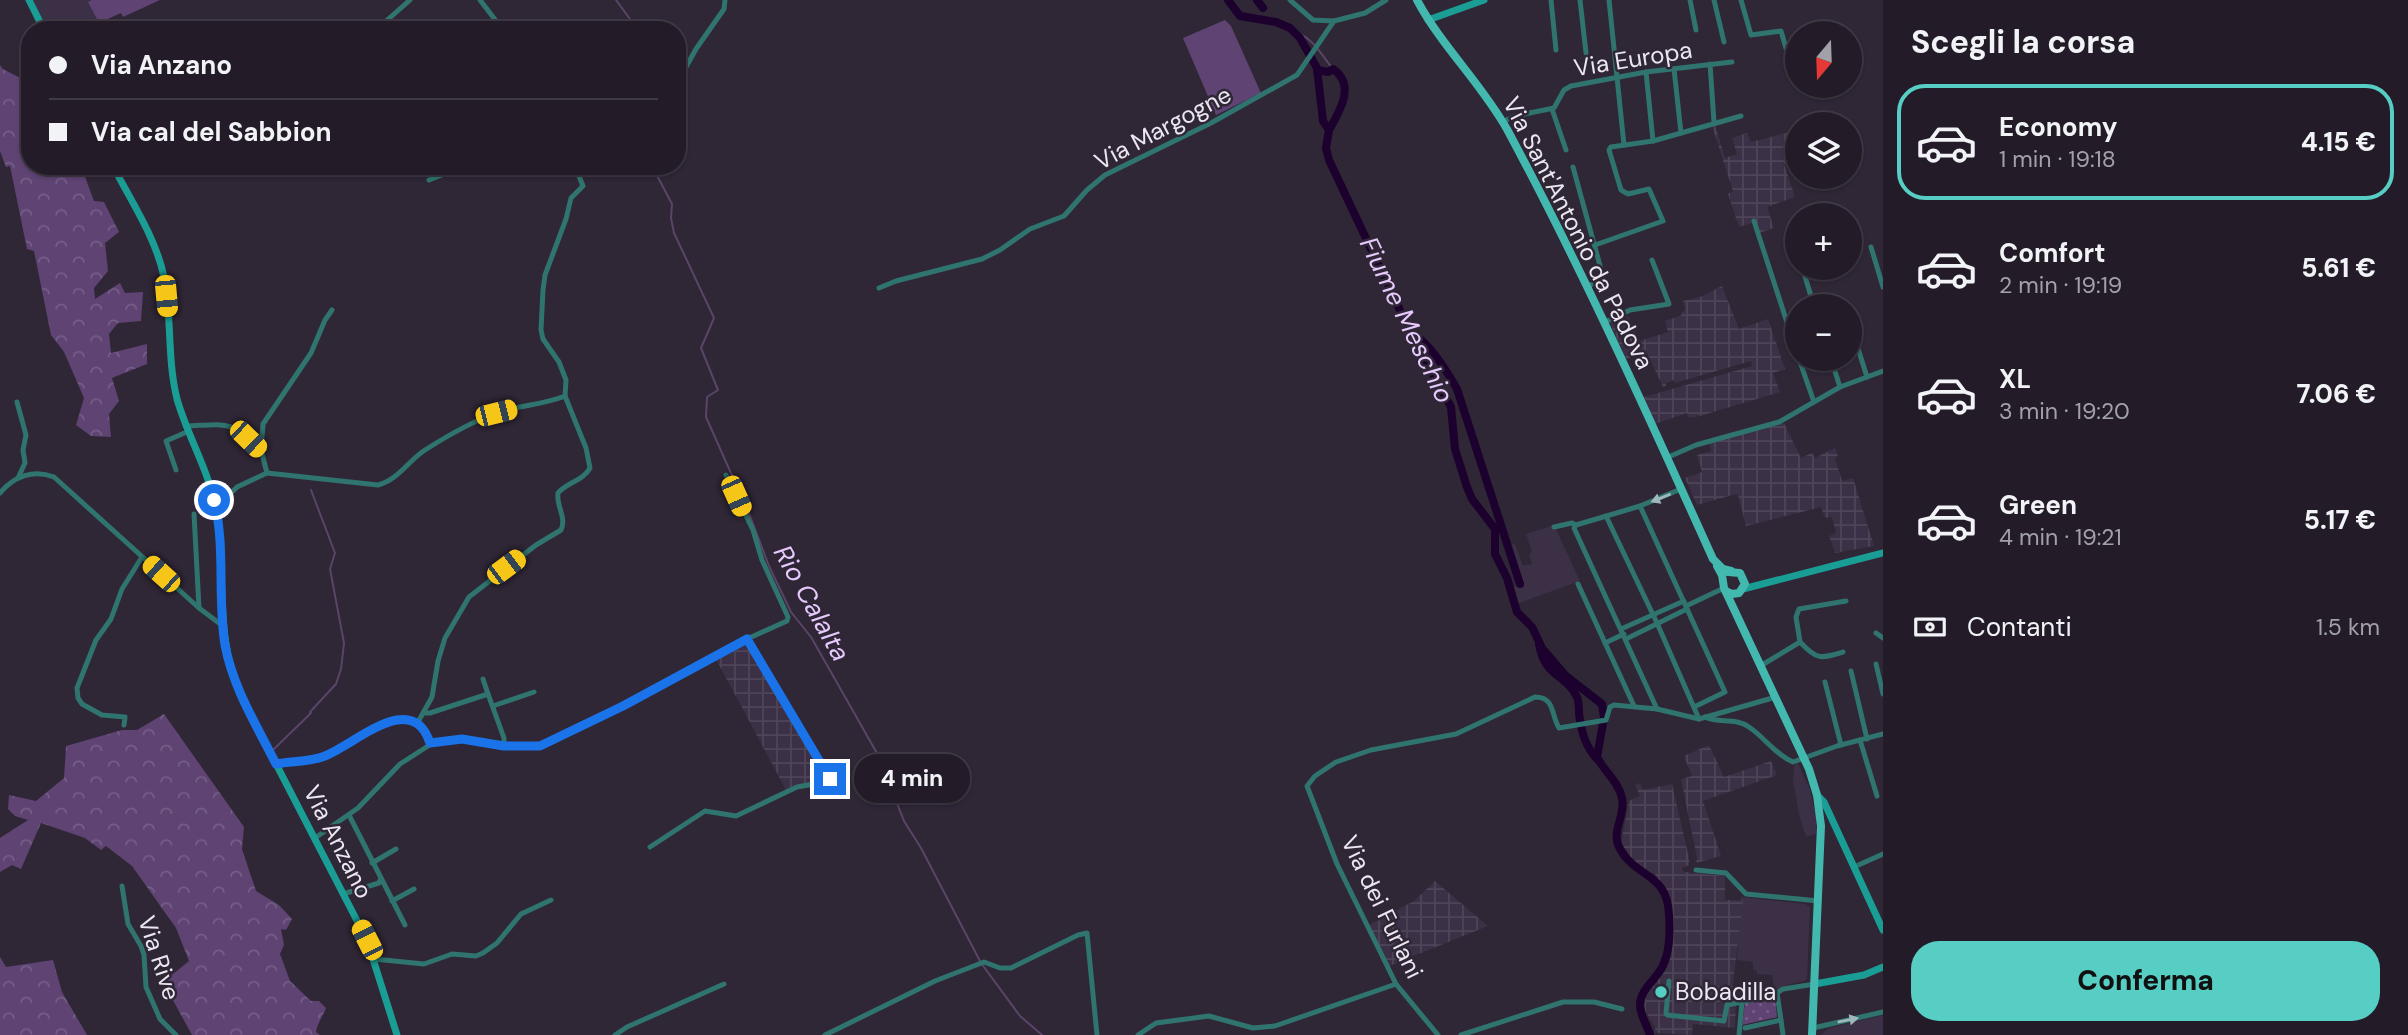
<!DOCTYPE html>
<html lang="it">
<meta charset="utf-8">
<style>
:root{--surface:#231c28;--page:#2b2530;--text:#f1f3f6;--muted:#a3a1a8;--line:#403a45;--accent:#56cec3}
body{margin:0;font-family:"DM Sans",sans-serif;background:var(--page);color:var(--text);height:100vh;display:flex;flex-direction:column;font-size:26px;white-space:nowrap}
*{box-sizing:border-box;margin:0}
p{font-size:23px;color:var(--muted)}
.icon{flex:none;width:38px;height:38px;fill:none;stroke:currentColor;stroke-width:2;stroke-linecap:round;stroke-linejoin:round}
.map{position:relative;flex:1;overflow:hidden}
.side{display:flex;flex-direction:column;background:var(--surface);width:525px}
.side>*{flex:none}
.top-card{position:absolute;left:21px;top:21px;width:665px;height:154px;border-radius:28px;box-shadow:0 2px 5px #0004,0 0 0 2px var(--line);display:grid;align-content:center;height:154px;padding:0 28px;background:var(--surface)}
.needle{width:46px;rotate:199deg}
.tools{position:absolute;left:1785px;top:21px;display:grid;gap:14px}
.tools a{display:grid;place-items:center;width:77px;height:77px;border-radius:50%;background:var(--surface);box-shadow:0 2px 5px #0004,0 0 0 2px var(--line);font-size:35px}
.end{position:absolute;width:32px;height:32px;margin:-16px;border:9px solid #1a73e8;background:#fff;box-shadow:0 0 0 4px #fff}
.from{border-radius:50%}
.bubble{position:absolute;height:49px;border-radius:24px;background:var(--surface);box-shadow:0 2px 5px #0004,0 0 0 2px var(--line);font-size:23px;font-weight:800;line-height:49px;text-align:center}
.car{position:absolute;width:21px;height:42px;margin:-21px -10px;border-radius:9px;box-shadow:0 0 5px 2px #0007;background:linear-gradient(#f5c518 24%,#345 0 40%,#f5c518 0 76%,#345 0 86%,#f5c518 0)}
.top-card b{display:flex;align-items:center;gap:24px;height:66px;font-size:26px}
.top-card b+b{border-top:2px solid var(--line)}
.top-card i{width:18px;height:18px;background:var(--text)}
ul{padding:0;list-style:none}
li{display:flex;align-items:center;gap:21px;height:116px;margin:0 14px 10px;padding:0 14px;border:4px solid transparent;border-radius:28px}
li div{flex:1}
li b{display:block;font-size:26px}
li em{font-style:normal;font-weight:800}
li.current{border-color:var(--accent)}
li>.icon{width:63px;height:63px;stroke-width:1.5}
h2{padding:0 28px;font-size:32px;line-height:84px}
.pay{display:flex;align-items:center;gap:18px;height:77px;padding:0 28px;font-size:26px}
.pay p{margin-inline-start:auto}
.action{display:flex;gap:14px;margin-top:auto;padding:14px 28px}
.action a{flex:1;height:80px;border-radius:28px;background:var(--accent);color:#111;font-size:28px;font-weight:800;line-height:80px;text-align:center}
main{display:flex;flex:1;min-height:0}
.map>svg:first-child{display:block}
</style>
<main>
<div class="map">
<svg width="1883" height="1035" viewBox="0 0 1883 1035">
<defs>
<pattern id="industrial-grid" width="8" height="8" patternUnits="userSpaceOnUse" patternTransform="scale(1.75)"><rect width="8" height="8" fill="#3b3045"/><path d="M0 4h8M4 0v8" fill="none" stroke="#4e4457"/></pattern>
<pattern id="forest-crowns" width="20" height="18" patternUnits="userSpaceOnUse" patternTransform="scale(1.75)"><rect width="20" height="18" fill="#5e4373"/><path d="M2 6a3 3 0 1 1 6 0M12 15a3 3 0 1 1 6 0" fill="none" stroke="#755e87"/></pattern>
<pattern id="park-dots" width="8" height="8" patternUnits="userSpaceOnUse" patternTransform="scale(1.75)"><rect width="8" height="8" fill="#5e4373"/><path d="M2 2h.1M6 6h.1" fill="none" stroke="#755e87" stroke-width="1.8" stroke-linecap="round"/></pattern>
</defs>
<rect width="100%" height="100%" fill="#2f2636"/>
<g fill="#3b3045">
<polygon points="33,0 92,0 89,2 99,23 80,30 48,30"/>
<polygon points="1554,525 1580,581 1516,604 1513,587 1523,584 1510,545 1515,544 1523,566 1532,564 1529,554 1532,552 1526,534"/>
<polygon points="1798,763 1810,790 1816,816 1816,834 1806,837 1799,815 1793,780 1794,766"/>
<polygon points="1741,897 1805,904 1810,907 1807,979 1804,981 1783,986 1775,992 1772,975 1757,974 1757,971 1753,970 1753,962 1737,960"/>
<polygon points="1883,1015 1883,1035 1821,1035 1829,1028"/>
</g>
<g fill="url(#industrial-grid)">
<polygon points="1715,125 1725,158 1737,154 1732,138 1747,133 1751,142 1790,132 1797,158 1784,164 1795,197 1767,207 1774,228 1759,233 1756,222 1739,227 1728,194 1733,191 1712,126"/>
<polygon points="1722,286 1739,329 1768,319 1785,369 1773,373 1780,392 1700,416 1689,418 1687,413 1655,424 1644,397 1752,366 1751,361 1675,383 1674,380 1666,383 1666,386 1663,387 1647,353 1626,359 1609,321 1619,316 1621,320 1628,316 1640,341 1668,332 1665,321 1682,315 1681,313 1685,310 1683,301 1700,297"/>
<polygon points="1784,423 1801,458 1812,453 1815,458 1835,448 1838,456 1835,458 1842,481 1853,478 1874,546 1835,553 1829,536 1836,533 1832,517 1825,518 1821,507 1746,526 1738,495 1736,494 1697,505 1685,478 1702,472 1697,455 1711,451 1709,443"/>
<polygon points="748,644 827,778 826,780 786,790 717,661 717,659"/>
<polygon points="1709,745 1724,777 1771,761 1777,775 1703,801 1721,856 1696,863 1697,858 1681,779 1692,776 1684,756"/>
<polygon points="1640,783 1643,790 1672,784 1689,858 1689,865 1681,868 1684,872 1725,876 1725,900 1743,900 1731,1001 1736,1001 1735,1028 1693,1024 1692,1035 1655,1033 1655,1027 1645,1011 1644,1001 1647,994 1665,971 1669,963 1672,923 1671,902 1666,890 1654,873 1650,873 1630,857 1621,843 1629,801 1640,796 1635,785"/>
<polygon points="1435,881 1488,926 1389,966 1369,925 1414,901"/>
</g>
<g fill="#5e4373">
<polygon points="92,0 160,0 123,17 121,13 99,23 88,2"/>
<polygon points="1225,20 1231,26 1261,93 1216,115 1183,38"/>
</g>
<g fill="url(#forest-crowns)">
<polygon points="0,65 3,69 30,83 30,148 24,151 26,162 38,170 49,166 81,166 94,201 104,202 119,232 105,243 108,271 94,288 95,299 120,283 125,293 143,292 141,321 118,323 109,334 111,353 147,344 147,364 112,378 119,401 109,414 111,437 91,436 76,425 84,398 64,352 51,335 34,251 27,249 10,166 6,167 0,151"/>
<path d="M164,714L244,827L242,849L256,891L279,905L292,919L286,930L281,929L284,945L280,954L290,981L311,1001H319L326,1008C323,1016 317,1024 316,1032L320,1035H192L163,982L189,961L176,928L132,866L106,846L101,850L85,838L41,823L21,869L12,865L0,872V838L28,820L15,816L8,809L9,795L36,801L64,778L66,746L122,730H137Z"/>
<polygon points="0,957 6,967 53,960 62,992 87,1035 0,1035"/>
</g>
<polygon fill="url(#park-dots)" points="1775,998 1777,1017 1742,1025 1745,1003"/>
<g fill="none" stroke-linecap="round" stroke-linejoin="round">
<g stroke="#5a4568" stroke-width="2">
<polyline points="616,0 638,30"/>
<path d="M1296,33C1313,37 1322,56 1333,69"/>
<polyline points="652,166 672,204 671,218 674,233 714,318 701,348 718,390 707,397 706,417 750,516 769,566 791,612 811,637 878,755 904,821 921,848 981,963 1020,1016 1042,1035"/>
<polyline points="310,712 336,684 341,669 344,643 330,569 335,553 311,490"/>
<polyline points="274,749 311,713"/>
</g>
<g stroke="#1c002d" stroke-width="8">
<path d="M1228,0L1240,16L1276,22L1290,28L1300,38L1317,68L1323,121L1329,130L1326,148L1329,160L1415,342L1451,407L1455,449L1467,487L1472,499L1495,529V554L1507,578L1517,612L1532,627L1542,648L1566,676L1602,704L1604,718L1597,757C1604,771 1618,781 1622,798C1626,817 1610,831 1620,849C1636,878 1668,873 1669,915C1670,930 1670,950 1664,963C1659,978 1640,988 1640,1005C1640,1015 1647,1025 1650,1035"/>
<polyline points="1257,0 1263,8"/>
<path d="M1317,70L1328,72L1333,69C1356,85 1340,111 1329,130"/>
<path d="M1412,333C1431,345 1446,370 1457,389L1520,584"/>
<path d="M1539,644C1544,677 1566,674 1577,697C1579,702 1579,708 1579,713C1581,731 1585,746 1597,759"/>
</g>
<g stroke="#2f746e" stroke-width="5">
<polyline points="480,0 503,30"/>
<polyline points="1290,0 1313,20 1334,21"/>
<polyline points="1551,0 1556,50"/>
<polyline points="1580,0 1586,53"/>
<polyline points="1609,0 1624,145"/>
<polyline points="1690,0 1696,30"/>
<polyline points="1714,0 1724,42"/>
<polyline points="1741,0 1751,35 1781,31 1788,55"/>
<polyline points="376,30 410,0"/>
<polyline points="1710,64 1714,122"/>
<polyline points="1674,69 1681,133"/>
<polyline points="1646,72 1653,141"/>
<polyline points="677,78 681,76 696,49 724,9 725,0"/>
<polyline points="1552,109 1566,150"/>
<polyline points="1502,122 1515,116 1554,108 1564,90 1571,86 1646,72 1732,62"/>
<polyline points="1573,167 1602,273 1601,280 1588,286"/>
<polyline points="429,180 465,166"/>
<polyline points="1754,221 1797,353"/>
<polyline points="1595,245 1663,221 1649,189 1628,194 1621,190 1609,150 1611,147 1653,141 1741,116"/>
<polyline points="1871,247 1883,287"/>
<polyline points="1803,270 1814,306"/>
<polyline points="879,288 896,281 982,259 1000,250 1030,229 1064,216 1087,190 1105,175 1211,123 1297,75 1334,21 1365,13 1386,0"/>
<polyline points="1605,322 1630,310 1669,304 1652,260"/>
<polyline points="1850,323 1867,377"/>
<polyline points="1799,359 1814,402"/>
<polyline points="1831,359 1840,387"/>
<polyline points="17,402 26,435 23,450 25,463 18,478"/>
<path d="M187,426C228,424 230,420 261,450"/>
<polyline points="1666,458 1696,445 1779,422 1840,387 1883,371"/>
<polyline points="176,470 166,441 189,431"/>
<polyline points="267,473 261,450 263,424 311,353 325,320 332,310"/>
<polyline points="726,475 753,530 762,560 788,617 787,621 747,639"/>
<path d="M0,493C14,476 34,469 54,477L199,608L223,626"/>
<path d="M215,504L223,501L237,487L267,473L378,485C398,480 408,461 425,450C447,436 473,421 497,413C520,405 543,405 565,396L566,380L559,362L543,339L541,330L543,290L545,275L566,219L571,198L583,186L575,166"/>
<polyline points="1640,506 1725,692 1694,707"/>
<polyline points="194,514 199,608"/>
<polyline points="1606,516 1657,623 1699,719"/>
<polyline points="1554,527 1572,523 1576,525"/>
<polyline points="1578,584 1634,706"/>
<polyline points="1686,606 1724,588"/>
<polyline points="1621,629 1684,601"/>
<polyline points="1876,633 1883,638"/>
<polyline points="1626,639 1687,609"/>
<polyline points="1800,642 1796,617 1799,609 1846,601"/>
<polyline points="1605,643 1624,634"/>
<polyline points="1876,664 1883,694"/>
<path d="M1762,665L1800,642C1817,660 1820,659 1843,652"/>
<polyline points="1851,671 1867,739"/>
<polyline points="483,679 488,694"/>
<polyline points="1825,682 1841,745"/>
<polyline points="493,706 534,692"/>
<polyline points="1657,709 1574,528 1576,525 1640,506 1681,489"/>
<polyline points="425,713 430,713 488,694 504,738 504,745"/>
<path d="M1705,717C1719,724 1735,717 1749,727C1764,737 1776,755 1793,762L1837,746L1883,734"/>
<path d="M418,722L432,697L438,661L445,638L469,597L536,545L561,530C567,517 556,507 558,493C567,482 583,481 590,468L586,448L565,396"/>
<polyline points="124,725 125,717 102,715 82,704 78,698 77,688 96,640 111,619 122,589 142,557"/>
<polyline points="1860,740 1877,796"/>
<polyline points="430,743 462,739 504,745 540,746 623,706 747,639 830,779 825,782 797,787 736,816 705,811 650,847"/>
<path d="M276,764C291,761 307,761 321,757C353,748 383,709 418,722L430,740L428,746L400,764L358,808L315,838"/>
<polyline points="349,815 405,925"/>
<polyline points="372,863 396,849"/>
<polyline points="1854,867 1883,854"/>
<polyline points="1696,870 1726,873 1746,894 1819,901"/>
<polyline points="122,886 128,924 141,946 144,955 146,987 160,1019 176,1035"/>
<polyline points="343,894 379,883 380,880"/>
<polyline points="392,901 414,889"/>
<polyline points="374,959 424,964 452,954 476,956 483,953 497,943 521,914 551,900"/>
<polyline points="1669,981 1666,1013 1667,1015 1724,1021 1727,1005 1772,996 1783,989 1815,984"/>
<polyline points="1781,1020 1783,1035"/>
<polyline points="1745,1028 1781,1020 1777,993"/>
<polyline points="1813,1028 1883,1012"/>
<polyline points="615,1035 627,1027 724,984"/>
<polyline points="825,1035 935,981 984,962 1000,968 1011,968 1078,935 1087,933 1097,1035"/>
<polyline points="1138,1035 1156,1023 1209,1016 1253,1028 1275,1026 1396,984"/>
<path d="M1438,1035L1396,984L1337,864L1307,786L1315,776L1336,762L1371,750L1456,734L1535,697C1555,697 1551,715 1559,728L1606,720L1610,707L1614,705L1657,709L1699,719L1776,697"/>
<polyline points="1461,1035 1563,1002 1594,1002 1622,1009"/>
<polyline points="1739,1035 1742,1002"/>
</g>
<g stroke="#1a9d94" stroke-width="7">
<polyline points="29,0 44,30"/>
<polyline points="1428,20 1484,0"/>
<path d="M113,166C131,201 156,238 164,277C172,317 167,359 177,399C188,438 211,474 217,515C226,576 214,640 242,698L367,940L397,1035"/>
<polyline points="1743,589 1883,553"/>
<polyline points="1817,795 1824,802 1883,930"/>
<polyline points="1815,984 1864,975 1883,967"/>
</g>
<g stroke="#43b8ae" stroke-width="8">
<path d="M1417,0C1442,47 1482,84 1508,131C1583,271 1648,415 1713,559L1723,569L1731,571"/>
<polyline points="1717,566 1722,575 1724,588 1809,769 1817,795 1821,826 1812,1035"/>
<polyline points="1726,591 1732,594 1739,593 1745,584 1740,573 1728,572"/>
</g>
</g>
<defs><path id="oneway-solid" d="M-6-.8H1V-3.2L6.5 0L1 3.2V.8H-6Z" transform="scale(1.75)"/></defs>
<g fill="#a0b8bd">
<use href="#oneway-solid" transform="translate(1661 498) rotate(158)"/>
<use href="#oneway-solid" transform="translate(1848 1020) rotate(-11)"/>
</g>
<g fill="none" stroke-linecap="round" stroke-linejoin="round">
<path stroke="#1a73e8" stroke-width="9" d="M214,500C226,547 217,597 225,645C233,688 257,726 276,764C292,761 310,762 325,756C357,743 412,689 430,743L462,739L504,746H540L623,706L747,639L830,779"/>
</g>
<circle fill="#56cec3" stroke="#2f2636" stroke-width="2.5" cx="1661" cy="992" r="7"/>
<g text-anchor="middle" stroke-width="5" stroke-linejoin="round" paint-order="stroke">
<g font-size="24" fill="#ece6f1" stroke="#2f2636">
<text transform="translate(1633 59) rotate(-9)" y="8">Via Europa</text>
<text transform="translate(1163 128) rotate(-28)" y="8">Via Margogne</text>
<text transform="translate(1578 233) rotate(63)" y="8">Via Sant'Antonio da Padova</text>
<text transform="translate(338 842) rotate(63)" y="8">Via Anzano</text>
<text transform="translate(1382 907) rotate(64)" y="8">Via dei Furlani</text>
<text transform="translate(159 958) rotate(72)" y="8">Via Rive</text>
</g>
<g font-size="24" fill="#ece6f1" stroke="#2f2636" text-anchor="start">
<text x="1675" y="1000">Bobadilla</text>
</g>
<g font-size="26" font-style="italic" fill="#e6cafd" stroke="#2f2636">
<text transform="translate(1407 320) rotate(64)" y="9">Fiume Meschio</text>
<text transform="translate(812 603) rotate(61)" y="9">Rio Calalta</text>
</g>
</g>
</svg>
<div class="tools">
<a><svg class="needle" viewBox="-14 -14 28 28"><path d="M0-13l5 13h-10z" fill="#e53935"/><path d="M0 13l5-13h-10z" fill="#a3a1a8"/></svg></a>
<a><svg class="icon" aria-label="layers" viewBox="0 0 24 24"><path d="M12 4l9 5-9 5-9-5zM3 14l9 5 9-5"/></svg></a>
<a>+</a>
<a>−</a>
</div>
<i class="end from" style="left:214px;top:500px"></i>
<i class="end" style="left:830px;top:779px"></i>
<div class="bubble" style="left:854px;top:754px;width:116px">4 min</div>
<i class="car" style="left:166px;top:296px;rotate:175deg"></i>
<i class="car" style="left:496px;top:413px;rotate:76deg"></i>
<i class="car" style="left:248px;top:439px;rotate:134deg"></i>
<i class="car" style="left:736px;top:496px;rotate:156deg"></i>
<i class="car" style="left:506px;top:567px;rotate:53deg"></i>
<i class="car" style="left:161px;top:574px;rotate:312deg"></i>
<i class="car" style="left:367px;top:940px;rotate:333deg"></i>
<div class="top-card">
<b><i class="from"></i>Via Anzano</b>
<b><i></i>Via cal del Sabbion</b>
</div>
</div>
<section class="side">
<h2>Scegli la corsa</h2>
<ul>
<li class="current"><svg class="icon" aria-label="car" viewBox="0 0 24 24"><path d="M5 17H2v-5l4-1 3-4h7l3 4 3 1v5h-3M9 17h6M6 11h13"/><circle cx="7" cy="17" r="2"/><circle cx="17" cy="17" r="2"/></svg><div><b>Economy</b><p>1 min · 19:18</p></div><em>4.15 €</em></li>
<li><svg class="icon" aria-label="car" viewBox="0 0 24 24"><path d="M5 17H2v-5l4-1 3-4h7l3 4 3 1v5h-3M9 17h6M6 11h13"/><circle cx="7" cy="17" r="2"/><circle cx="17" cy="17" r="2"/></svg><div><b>Comfort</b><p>2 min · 19:19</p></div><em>5.61 €</em></li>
<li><svg class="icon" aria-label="car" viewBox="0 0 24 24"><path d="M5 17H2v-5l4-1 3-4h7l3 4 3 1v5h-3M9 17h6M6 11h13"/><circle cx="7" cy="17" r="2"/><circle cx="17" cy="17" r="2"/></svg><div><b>XL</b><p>3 min · 19:20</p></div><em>7.06 €</em></li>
<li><svg class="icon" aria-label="car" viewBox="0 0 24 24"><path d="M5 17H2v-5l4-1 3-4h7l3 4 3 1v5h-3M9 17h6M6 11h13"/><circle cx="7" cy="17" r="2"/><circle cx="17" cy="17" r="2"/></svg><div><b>Green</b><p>4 min · 19:21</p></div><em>5.17 €</em></li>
</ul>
<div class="pay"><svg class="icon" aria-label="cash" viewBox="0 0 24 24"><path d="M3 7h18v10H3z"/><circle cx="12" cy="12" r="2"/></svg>Contanti<p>1.5 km</p></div>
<div class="action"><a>Conferma</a></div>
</section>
</main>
